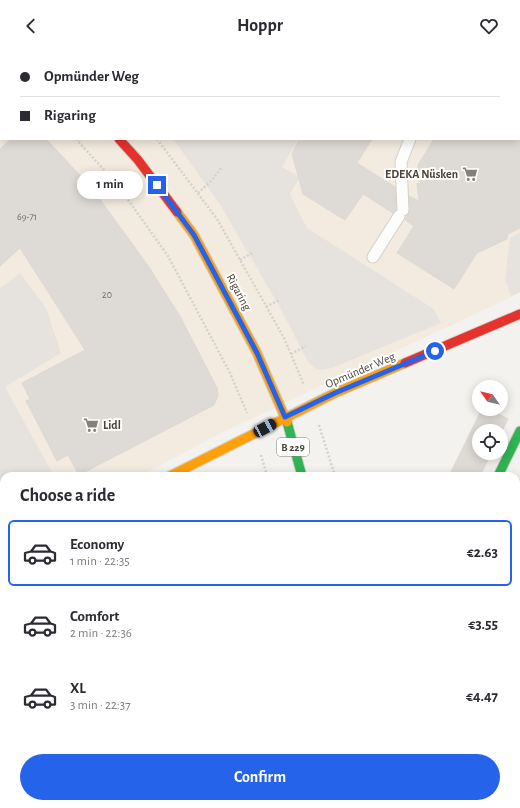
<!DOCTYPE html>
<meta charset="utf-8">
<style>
:root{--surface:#fff;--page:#f7f7f7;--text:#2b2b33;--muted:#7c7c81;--line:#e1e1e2;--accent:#2563eb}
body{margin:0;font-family:"Alegreya Sans",sans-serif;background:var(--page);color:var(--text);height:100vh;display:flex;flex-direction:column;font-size:15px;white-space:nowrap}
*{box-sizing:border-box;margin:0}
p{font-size:13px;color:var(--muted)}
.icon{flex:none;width:22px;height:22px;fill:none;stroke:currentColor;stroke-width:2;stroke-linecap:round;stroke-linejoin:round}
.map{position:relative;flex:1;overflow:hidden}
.panel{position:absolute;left:0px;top:420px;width:520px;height:336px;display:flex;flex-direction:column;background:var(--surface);border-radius:12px 12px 0 0;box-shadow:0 2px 10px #0003}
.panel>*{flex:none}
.top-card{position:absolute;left:0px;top:0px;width:520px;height:88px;box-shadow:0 2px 10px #0003;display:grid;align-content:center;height:88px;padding:0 20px;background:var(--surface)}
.needle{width:26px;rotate:304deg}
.tools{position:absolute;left:472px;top:328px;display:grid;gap:8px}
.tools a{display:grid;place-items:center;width:36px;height:36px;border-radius:50%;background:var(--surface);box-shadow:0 2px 10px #0003;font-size:20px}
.end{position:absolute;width:18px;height:18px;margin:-9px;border:5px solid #2563eb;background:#fff;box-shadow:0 0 0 2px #fff}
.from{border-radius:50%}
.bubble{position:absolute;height:28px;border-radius:14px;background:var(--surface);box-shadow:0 2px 10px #0003;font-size:13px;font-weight:600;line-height:28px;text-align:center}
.car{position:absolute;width:12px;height:24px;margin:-12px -6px;border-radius:5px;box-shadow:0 0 3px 1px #0007;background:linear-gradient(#222 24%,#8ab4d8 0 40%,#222 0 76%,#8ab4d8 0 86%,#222 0)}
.top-card b{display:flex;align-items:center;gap:14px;height:38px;font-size:15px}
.top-card b+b{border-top:1px solid var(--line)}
.top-card i{width:10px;height:10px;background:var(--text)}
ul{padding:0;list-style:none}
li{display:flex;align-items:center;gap:12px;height:66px;margin:0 8px 6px;padding:0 12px;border:2px solid transparent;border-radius:6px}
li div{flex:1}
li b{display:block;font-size:15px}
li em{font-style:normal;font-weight:600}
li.selected{border-color:var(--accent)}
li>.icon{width:36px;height:36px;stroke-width:1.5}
h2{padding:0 20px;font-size:18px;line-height:48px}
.action{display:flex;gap:8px;margin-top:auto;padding:8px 20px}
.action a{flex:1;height:46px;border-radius:24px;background:var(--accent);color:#fff;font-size:16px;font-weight:600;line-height:46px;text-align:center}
header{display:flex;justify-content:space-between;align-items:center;height:52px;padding:0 20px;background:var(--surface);font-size:18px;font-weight:600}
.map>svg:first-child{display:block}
</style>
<header><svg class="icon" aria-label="back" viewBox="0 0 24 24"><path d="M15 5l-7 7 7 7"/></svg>Hoppr<svg class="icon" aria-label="heart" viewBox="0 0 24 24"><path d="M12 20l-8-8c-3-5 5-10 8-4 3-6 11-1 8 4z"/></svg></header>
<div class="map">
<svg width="520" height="756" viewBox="0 0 520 756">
<rect width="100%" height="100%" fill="#f4f2ee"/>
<path fill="#f3ebdf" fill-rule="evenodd" d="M0,0H520V241L223,380L140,424H4V497L0,499ZM1,1H519V87H1Z"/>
<rect fill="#e1eecf" x="233" y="752" width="57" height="4"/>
<g fill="#e6e3df">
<polygon points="173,87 298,87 282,115 300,125 290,142 307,176 434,257 441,271 332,316 322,318 316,317 308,310 278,252 219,151"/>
<polygon points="520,181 520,240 511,244 505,228 510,186"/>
<polygon points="20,221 46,256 61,301 5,335 54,424 4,424 4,493 0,495 0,236"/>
</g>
<g fill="#dedbd6" stroke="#dcd9d4">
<polygon points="11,87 46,87 88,132 93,128 105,141 99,146 149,215 181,266 217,336 218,344 214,353 79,423 68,403 57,409 26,349 30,347 22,331 85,298 20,196 0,214 0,97"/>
<polygon points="299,87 372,87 357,111 395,135 396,158 393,161 363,142 345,168 303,142 292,102"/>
<polygon points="434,87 520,87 520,176 508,182 507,187 477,201 454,237 397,201 414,174 405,168 410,158 409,144 419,149 417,131 420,131 418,113"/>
<polygon points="482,357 489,357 508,367 501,381 501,379 479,379 479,401 491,401 480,424 449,424"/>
</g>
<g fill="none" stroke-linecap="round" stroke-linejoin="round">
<g stroke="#d2d0cb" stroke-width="13">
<g id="lane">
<polyline points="403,158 401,110 410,87"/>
<polyline points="373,205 399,164"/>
<polyline points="0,684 4,682"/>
<polyline points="516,684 520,686"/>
</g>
</g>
<g stroke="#d2d0cb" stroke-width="24">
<polyline id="street" points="149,756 150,752"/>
</g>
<g stroke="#d3cfc5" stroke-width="11">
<g id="fast">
<polyline points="287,370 302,424"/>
<polyline points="498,424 520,379"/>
<polyline points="334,752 334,756"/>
</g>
</g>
<g stroke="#d3cfc5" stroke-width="11">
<g id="slow">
<polyline points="29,0 31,1"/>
<polyline points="177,160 194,183 257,301 287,370"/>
<polyline points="170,424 335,341 405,311"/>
<polyline points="0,513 4,511"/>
</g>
</g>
<g stroke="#d3cfc5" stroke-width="11">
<g id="jam">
<polyline points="119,87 138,108 177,160"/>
<polyline points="405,311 520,262"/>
</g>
</g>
<g stroke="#d3d2cc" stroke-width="2.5" stroke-dasharray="2 2" stroke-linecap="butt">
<polyline points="70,0 71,1"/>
<polyline points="0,21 1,22"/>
<polyline points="76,87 116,131 168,204 230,321 247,361"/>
<polyline points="157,87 217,167 284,286 304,333"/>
<polyline points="198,141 212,128 222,115"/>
<polyline points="240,208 254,200"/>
<polyline points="266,255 279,248"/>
<polyline points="291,302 306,294"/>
<polyline points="319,373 335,424"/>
<polyline points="261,403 267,424"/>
<polyline points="304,756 304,752"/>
<polyline points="369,756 369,752"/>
</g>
<use href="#lane" stroke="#fdfdfc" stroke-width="11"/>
<use href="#street" stroke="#fdfdfc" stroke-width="22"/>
<use href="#fast" stroke="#30b455" stroke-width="9"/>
<use href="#slow" stroke="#ff9f0a" stroke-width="9"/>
<use href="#jam" stroke="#e5322d" stroke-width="9"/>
</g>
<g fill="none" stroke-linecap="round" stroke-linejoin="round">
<polyline stroke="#2563eb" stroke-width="5" points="157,133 194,183 257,301 285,365 335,341 435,299"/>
</g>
<defs>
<g id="supermarket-bare" transform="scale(1.2)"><path d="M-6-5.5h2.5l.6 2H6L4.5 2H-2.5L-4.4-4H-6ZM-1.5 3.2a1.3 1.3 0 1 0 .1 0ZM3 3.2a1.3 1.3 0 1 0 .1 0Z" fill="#868178" stroke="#fff" stroke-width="2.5" paint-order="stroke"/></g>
</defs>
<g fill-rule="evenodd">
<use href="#supermarket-bare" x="470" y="122"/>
<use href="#supermarket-bare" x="91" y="373"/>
</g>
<g text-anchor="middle" stroke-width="4" stroke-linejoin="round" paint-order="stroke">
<g font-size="10" fill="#706a61">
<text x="27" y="168">69-71</text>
<text x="107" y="246">20</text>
</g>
<rect fill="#fff" stroke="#817c74" stroke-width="1" x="277" y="386" width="32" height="18" rx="3"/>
<g font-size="11" font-weight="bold" fill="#4b4439">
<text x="293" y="399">B 229</text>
</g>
<g font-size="12" font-weight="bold" fill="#4b4439" stroke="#fff" text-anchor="end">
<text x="458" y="126">EDEKA Nüsken</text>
<text x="103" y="377" text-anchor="start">Lidl</text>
</g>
<g font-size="12" fill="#4b4439" stroke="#fff">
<text transform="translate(239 240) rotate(62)" y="4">Rigaring</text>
<text transform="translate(360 318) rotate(-23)" y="4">Opmünder Weg</text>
</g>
</g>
</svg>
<div class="tools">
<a><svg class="needle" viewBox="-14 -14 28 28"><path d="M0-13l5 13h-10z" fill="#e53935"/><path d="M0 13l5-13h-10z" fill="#7c7c81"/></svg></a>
<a><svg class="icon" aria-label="locate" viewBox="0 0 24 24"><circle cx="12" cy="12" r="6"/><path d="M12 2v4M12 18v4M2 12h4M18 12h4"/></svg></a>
</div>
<i class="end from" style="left:435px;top:299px"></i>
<i class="end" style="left:157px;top:133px"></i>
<div class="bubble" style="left:77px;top:119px;width:66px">1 min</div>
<i class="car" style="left:265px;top:376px;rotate:62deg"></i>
<div class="top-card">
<b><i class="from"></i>Opmünder Weg</b>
<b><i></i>Rigaring</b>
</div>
<section class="panel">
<h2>Choose a ride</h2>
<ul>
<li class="selected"><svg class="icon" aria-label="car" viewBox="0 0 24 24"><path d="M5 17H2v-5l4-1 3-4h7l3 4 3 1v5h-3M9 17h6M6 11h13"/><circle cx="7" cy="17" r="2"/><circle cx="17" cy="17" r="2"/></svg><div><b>Economy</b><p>1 min · 22:35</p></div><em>€2.63</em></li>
<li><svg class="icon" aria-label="car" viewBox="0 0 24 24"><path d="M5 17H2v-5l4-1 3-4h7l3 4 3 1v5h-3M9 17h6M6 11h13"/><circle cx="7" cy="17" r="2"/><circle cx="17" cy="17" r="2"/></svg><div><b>Comfort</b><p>2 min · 22:36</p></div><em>€3.55</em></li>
<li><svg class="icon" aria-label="car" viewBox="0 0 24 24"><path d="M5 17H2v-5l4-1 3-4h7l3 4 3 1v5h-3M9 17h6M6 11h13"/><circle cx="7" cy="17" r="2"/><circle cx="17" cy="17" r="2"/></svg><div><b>XL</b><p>3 min · 22:37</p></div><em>€4.47</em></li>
</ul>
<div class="action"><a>Confirm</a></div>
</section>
</div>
